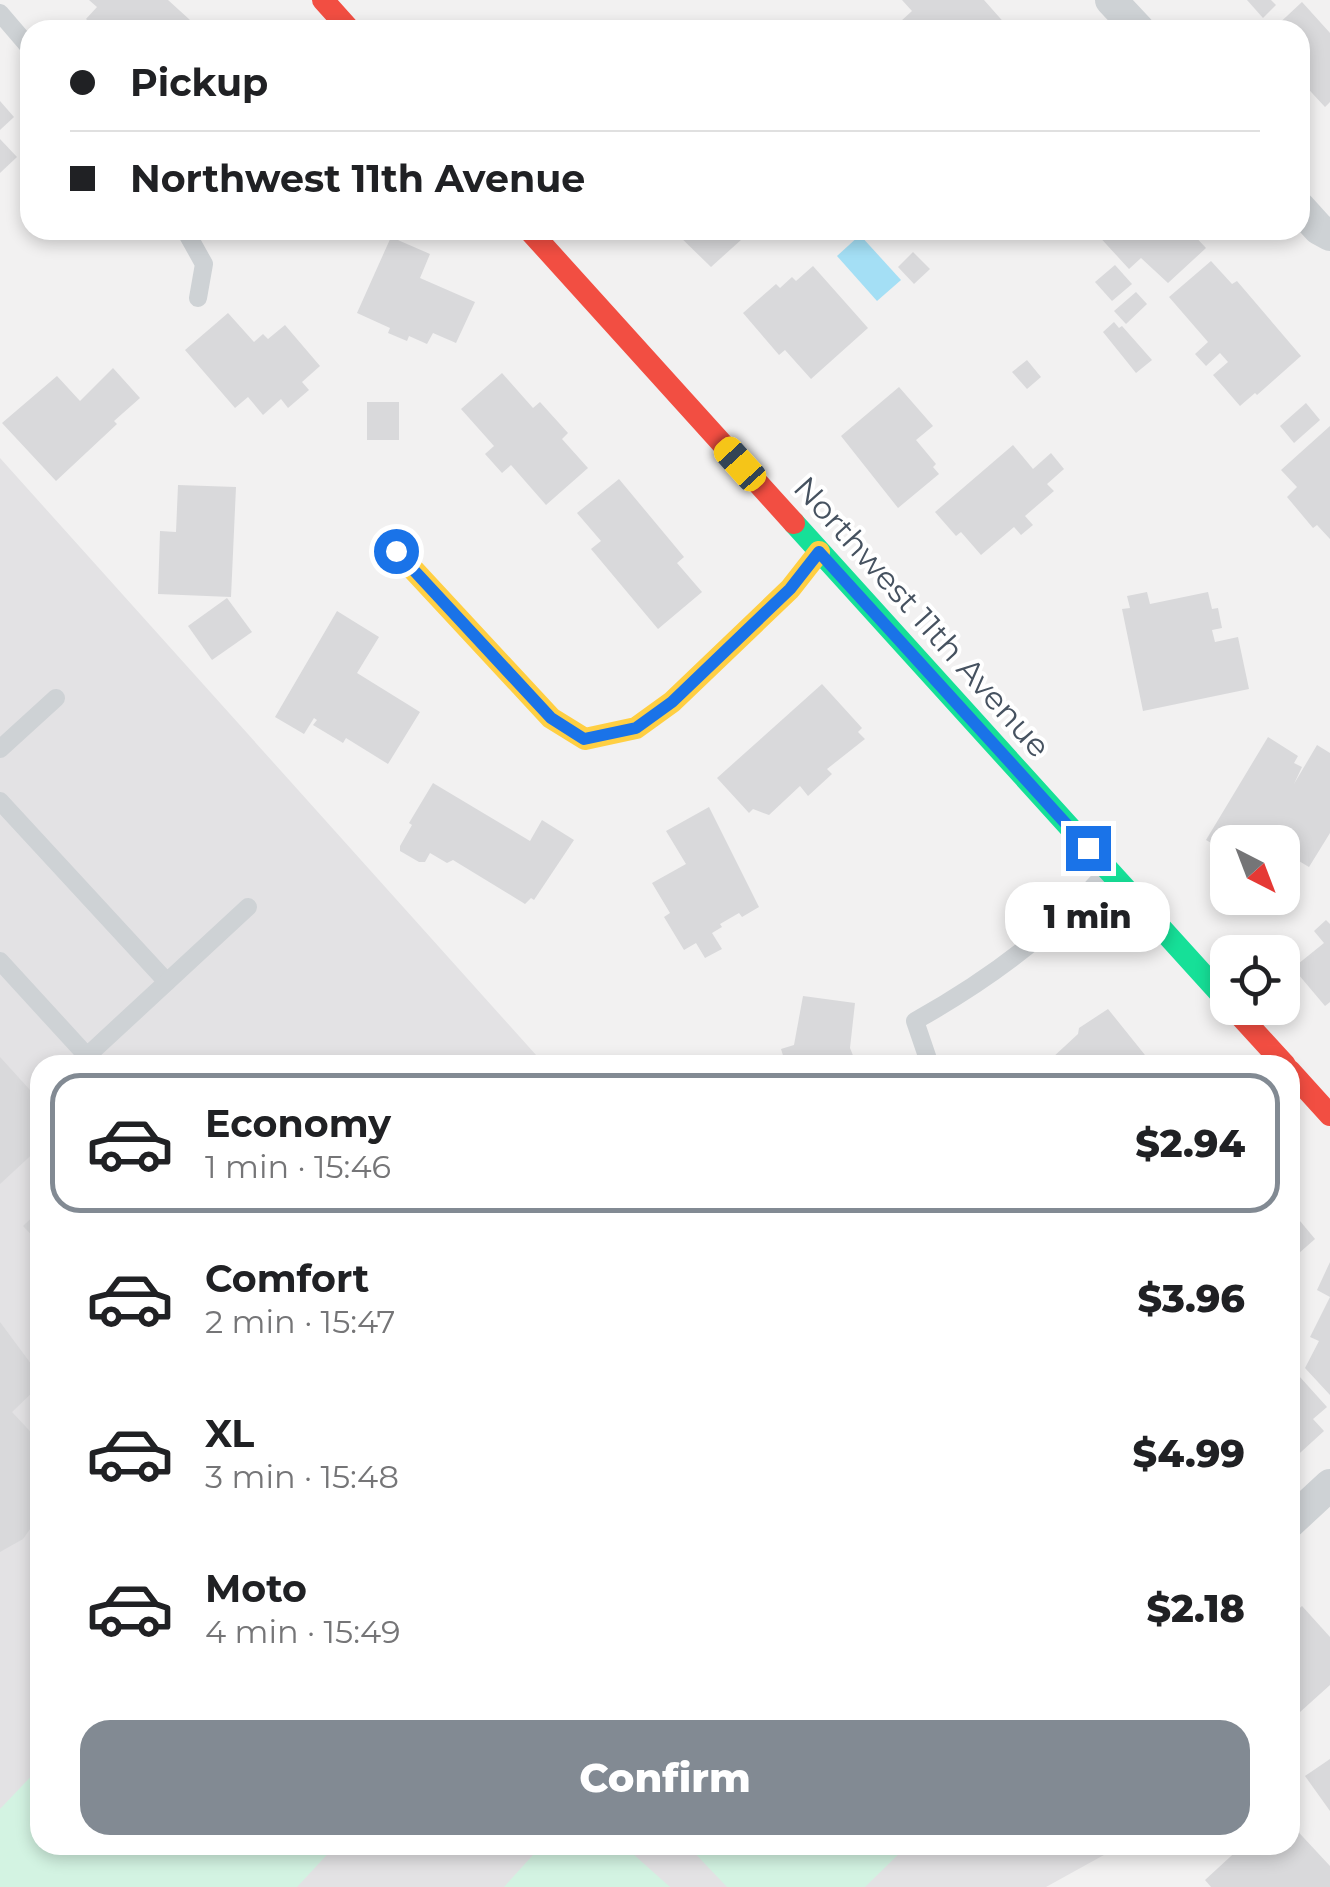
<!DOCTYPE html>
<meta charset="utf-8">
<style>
:root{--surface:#fff;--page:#f2f2f2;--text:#202124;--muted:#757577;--line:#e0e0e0;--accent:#828a93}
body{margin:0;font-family:Montserrat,sans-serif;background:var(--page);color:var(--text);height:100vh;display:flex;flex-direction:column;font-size:38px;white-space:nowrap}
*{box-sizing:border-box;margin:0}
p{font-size:32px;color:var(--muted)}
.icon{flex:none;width:55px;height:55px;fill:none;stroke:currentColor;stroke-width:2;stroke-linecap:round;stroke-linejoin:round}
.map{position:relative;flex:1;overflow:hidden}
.details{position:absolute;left:30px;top:1055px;width:1270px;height:800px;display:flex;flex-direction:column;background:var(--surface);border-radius:30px;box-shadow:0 5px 15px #0003}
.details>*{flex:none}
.banner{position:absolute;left:20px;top:20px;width:1290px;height:220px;border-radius:30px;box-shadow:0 5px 15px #0003;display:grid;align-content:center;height:220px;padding:0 50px;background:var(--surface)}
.needle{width:65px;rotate:138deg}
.tools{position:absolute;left:1210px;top:825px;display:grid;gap:20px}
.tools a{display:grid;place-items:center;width:90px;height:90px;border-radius:20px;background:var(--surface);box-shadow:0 5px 15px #0003;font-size:50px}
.end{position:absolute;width:45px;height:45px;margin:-22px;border:12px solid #1a73e8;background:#fff;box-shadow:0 0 0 5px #fff}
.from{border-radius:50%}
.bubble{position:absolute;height:70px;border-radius:30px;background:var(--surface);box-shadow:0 5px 15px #0003;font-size:32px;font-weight:800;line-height:70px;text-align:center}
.car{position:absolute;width:30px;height:60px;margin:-30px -15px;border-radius:12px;box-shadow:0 0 8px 2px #0007;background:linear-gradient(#f5c518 24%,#345 0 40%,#f5c518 0 76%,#345 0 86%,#f5c518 0)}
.banner b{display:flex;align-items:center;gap:35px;height:95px;font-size:38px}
.banner b+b{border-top:2px solid var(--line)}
.banner i{width:25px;height:25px;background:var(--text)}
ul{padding:18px 0 0;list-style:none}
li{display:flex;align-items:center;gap:30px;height:140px;margin:0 20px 15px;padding:0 30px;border:5px solid transparent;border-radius:30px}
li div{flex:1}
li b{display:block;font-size:38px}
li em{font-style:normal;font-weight:800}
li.on{border-color:var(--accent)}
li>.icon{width:90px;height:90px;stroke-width:1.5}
.button{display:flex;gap:20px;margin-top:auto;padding:20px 50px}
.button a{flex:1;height:115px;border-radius:30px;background:var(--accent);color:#fff;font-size:40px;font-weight:800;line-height:115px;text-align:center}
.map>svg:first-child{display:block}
</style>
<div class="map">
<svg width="1330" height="1887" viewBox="0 0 1330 1887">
<rect width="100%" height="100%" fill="#f2f1f1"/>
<polygon fill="#e3e2e4" points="0,458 545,1065 40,1065 40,1845 1122,1845 1046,1887 0,1887"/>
<g fill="#d3f3e2">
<polygon points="40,1767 40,1845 336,1845 297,1887 0,1887 0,1809"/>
<polygon points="542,1845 623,1845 670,1887 504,1887"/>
<polygon points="687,1845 908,1845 865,1887 727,1887"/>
</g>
<polygon fill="#a4dff5" points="860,235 901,280 877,301 837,256"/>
<g fill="#d9d9db">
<polygon points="89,0 168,0 201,30 98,30 86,19 97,7"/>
<polygon points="902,0 984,0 1007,26 1003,30 907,30 900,22 912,11"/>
<polygon points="1247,0 1271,0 1276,5 1263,18"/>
<polygon points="1302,2 1330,33 1330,102 1325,107 1300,80 1300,30 1272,30"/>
<polygon points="0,101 14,117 0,130"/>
<polygon points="0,139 17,157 0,173"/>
<polygon points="673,230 752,230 711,267"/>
<polygon points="1099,230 1189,230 1206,248 1168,283 1141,258 1129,269 1096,233"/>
<polygon points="391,237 430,254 420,278 475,302 456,343 433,333 427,344 409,336 407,341 388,333 390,328 357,313"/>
<polygon points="913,252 930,269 914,284 898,267"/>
<polygon points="1211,261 1232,284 1237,281 1301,356 1257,395 1255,393 1240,406 1213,375 1228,362 1220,353 1206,366 1195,354 1208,342 1169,297"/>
<polygon points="1115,265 1132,284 1112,301 1095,282"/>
<polygon points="813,266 868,328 811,379 785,350 779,355 743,313 776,284 780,288 792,277 796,281"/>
<polygon points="1136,292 1147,304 1126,324 1114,311"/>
<polygon points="228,313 254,342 263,334 268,339 285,325 320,366 302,382 309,390 288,408 281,399 263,415 248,397 235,408 185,350"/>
<polygon points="1114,322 1119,328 1122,326 1152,360 1136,373 1103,332"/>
<polygon points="1027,360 1041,377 1027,389 1012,372"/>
<polygon points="113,368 140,398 114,421 117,424 56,481 2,423 57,376 80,401"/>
<polygon points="502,373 533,408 540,402 568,433 562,439 588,468 546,505 511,465 502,473 485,454 494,446 461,409"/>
<polygon points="899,387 933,426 916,440 936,464 933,467 939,474 898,508 841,436"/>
<rect x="367" y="402" width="32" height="38"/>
<polygon points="1306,403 1320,420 1294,443 1280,426"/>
<polygon points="1330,426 1330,539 1317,525 1313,528 1287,497 1297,487 1281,470"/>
<polygon points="1013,445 1033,469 1051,453 1064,469 1047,484 1054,491 1025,516 1033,525 1021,535 1014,527 981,555 961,532 956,536 935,512"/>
<polygon points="619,479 684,557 677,563 702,592 658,629 591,549 601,541 577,513"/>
<polygon points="178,485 236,487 231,597 158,594 160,531 176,532"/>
<polygon points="1147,592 1150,604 1208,592 1212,609 1218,608 1222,628 1212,630 1215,642 1238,637 1249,689 1143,711 1122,609 1130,608 1127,596"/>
<polygon points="227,598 252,632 212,660 188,626"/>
<polygon points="337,611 379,637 357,673 420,712 388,764 346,738 343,743 313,725 317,720 314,718 304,734 275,717"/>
<polygon points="822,684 862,728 858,732 865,739 827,769 832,774 808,796 800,786 769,815 753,809 749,813 717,778"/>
<polygon points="1268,737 1298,756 1294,763 1302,767 1294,784 1317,745 1330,753 1330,833 1309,867 1282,851 1282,842 1267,842 1248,831 1241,842 1228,842 1228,853 1206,840"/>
<polygon points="433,783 530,841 542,820 574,840 534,900 531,898 525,904 453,860 447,863 430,853 425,862 419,862 400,851 400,846 412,825 409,823"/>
<polygon points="709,807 759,907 742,917 739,913 720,924 722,927 712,933 722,949 705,958 696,943 684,950 664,917 670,913 652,883 686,864 666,831"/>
<polygon points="1326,920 1330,924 1330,1002 1325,1006 1293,968 1324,943 1314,931"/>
<polygon points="803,996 855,1003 850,1048 856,1063 866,1059 869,1065 786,1065 781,1049 794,1045"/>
<polygon points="1108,1009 1153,1065 1056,1065 1051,1059 1078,1034 1079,1028"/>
<polygon points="0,1057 40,1101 40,1147 0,1184"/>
<polygon points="1290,1209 1315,1239 1290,1261"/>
<polygon points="40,1210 40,1244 23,1226"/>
<polygon points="1330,1262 1330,1297 1317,1290"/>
<polygon points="1330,1297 1330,1395 1305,1368 1319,1341 1310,1337"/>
<polygon points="0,1322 40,1376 40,1385 12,1412 40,1442 40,1515 23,1539 0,1552"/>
<polygon points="1290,1366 1327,1407 1313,1419 1324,1431 1290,1462"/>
<polygon points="1302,1606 1330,1637 1330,1685 1290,1721 1290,1617"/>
<polygon points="1330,1759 1330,1811 1305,1776"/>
<polygon points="1290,1823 1330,1866 1330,1887 1211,1887 1205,1880 1243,1845 1290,1845"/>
</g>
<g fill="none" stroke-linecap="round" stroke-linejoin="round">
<g stroke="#ced2d5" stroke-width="18">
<polyline points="0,13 30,48"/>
<polyline points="185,230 204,264 198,298"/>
<polyline points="0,749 56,698"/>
<polyline points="0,801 167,982"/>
<polyline points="0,961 87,1056 248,907"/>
<path d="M930,1065L915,1021C985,982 1052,933 1106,873"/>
</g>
<g stroke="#ced2d5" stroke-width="32">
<polyline points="1111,0 1139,30"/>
<polyline points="1300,208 1319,229 1330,235"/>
<polyline points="1290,1522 1330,1485"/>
</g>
<polyline stroke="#16e098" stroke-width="22" points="794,523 1228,1002"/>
<polyline stroke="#ffcf43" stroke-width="22" points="396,551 551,718 585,739 636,728 672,702 790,589 819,552"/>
<g stroke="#f24e42" stroke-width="22">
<polyline points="323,0 350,30"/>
<polyline points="529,230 794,523"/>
<polyline points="1233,1008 1285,1065"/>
<polyline points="1290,1071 1330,1115"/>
</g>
</g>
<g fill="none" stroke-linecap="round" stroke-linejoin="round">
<polyline stroke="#1a73e8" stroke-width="12" points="396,551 551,718 584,739 636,728 672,702 790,589 819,552 1088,848"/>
</g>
<g text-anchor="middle" stroke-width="8" stroke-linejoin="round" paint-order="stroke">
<g font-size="32" fill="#465260" stroke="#fff">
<text transform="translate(922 617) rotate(48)" y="11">Northwest 11th Avenue</text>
</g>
</g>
</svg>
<div class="tools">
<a><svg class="needle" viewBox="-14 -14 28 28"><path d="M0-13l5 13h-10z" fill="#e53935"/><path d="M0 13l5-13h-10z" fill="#757577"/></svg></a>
<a><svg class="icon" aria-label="locate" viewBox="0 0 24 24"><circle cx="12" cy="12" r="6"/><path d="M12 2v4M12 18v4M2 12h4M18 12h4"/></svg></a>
</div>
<i class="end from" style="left:396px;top:551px"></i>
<i class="end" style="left:1088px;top:848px"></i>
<div class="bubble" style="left:1005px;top:882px;width:165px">1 min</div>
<i class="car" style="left:740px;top:464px;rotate:318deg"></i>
<div class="banner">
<b><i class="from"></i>Pickup</b>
<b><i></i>Northwest 11th Avenue</b>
</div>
<section class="details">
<ul>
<li class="on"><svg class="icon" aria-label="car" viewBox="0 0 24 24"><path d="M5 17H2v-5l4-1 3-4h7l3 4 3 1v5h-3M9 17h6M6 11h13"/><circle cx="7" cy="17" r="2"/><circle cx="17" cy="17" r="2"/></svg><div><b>Economy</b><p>1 min · 15:46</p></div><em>$2.94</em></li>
<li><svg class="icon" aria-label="car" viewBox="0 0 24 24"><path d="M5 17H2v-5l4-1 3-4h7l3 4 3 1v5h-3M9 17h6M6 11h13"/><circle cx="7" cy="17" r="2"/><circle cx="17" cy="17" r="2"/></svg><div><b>Comfort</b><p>2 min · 15:47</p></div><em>$3.96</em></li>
<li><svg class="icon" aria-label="car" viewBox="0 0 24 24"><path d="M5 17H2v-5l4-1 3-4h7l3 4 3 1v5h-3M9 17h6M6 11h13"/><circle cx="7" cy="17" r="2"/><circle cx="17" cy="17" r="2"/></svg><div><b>XL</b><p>3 min · 15:48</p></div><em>$4.99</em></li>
<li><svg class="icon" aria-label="car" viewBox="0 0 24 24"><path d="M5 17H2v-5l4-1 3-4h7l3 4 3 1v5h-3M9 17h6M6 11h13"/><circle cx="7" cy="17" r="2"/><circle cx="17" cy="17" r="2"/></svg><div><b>Moto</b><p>4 min · 15:49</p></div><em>$2.18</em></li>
</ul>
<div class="button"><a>Confirm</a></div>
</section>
</div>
